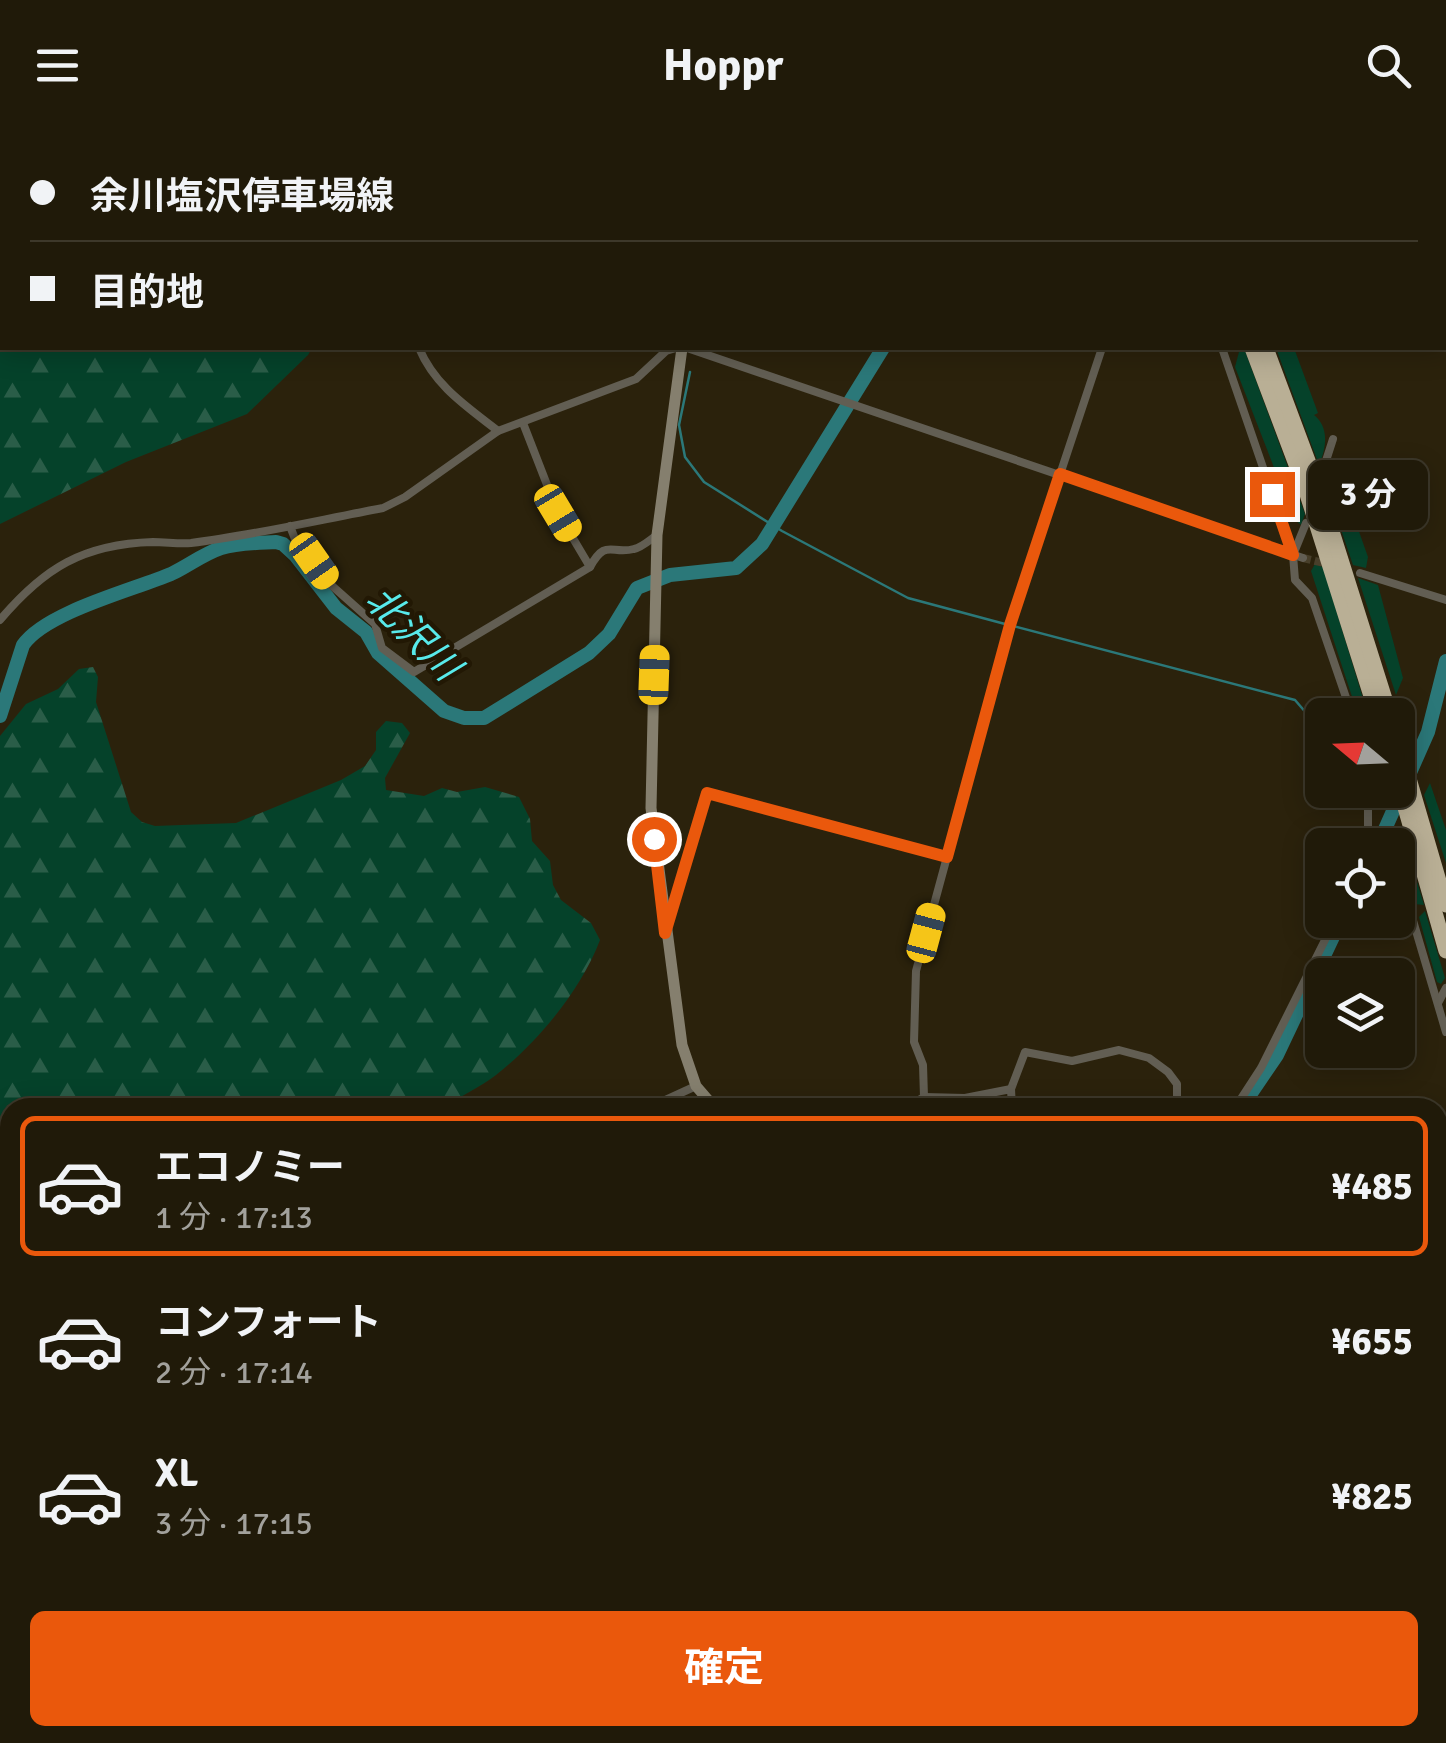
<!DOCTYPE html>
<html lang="ja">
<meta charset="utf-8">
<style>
:root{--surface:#201a09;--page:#282312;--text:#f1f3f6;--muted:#a2a19c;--line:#3d382a;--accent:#ea580c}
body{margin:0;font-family:Signika,"Noto Sans JP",sans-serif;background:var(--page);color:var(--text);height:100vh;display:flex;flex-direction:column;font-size:38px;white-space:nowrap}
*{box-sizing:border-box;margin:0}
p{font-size:32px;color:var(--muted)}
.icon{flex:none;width:55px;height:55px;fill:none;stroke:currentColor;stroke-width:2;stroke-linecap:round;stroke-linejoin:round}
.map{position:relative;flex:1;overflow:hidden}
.side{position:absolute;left:0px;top:968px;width:1448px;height:648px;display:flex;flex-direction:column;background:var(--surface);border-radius:30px 30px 0 0;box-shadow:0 5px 25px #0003,0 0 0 2px var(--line)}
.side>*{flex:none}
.guide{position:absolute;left:0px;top:0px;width:1448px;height:220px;box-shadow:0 5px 25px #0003,0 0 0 2px var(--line);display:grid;align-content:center;height:220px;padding:0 30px;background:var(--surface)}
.needle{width:65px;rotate:289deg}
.buttons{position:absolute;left:1305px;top:568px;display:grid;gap:20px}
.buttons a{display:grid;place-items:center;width:110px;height:110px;border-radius:15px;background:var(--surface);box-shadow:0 5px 25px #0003,0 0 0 2px var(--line);font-size:50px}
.end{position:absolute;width:45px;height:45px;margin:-22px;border:12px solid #ea580c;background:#fff;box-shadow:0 0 0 5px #fff}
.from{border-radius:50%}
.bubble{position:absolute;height:70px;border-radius:15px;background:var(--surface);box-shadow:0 5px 25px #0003,0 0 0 2px var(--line);font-size:32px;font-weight:700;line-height:70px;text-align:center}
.car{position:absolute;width:30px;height:60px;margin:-30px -15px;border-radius:12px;box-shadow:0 0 8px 2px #0007;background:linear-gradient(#f5c518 24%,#345 0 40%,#f5c518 0 76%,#345 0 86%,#f5c518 0)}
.guide b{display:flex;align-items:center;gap:35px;height:95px;font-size:38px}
.guide b+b{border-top:2px solid var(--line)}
.guide i{width:25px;height:25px;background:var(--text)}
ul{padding:18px 0 0;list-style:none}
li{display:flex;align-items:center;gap:30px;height:140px;margin:0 20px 15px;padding:0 10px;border:5px solid transparent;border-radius:15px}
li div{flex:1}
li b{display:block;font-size:38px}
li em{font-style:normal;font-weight:700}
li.selected{border-color:var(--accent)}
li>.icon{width:90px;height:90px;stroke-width:1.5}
.primary-button{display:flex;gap:20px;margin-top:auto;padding:20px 30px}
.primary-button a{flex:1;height:115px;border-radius:15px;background:var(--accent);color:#fff;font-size:40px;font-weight:700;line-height:115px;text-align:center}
header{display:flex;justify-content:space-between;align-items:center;height:130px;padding:0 30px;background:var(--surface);font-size:45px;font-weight:700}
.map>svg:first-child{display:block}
</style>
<header><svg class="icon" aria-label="menu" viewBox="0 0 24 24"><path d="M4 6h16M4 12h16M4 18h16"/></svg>Hoppr<svg class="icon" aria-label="search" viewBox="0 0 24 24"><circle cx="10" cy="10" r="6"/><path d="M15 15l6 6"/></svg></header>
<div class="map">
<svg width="1446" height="1613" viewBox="0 0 1446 1613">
<defs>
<pattern id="forest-firs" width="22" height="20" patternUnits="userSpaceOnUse" patternTransform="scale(2.5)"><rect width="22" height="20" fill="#05422a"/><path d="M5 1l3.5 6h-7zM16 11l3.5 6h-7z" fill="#2a5d48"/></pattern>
</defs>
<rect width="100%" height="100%" fill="#2b220c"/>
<g fill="#05422a">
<polygon points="1240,218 1244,218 1305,384 1301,395 1294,389 1235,237"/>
<path d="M1276,218H1294L1318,283L1314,285C1329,297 1327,317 1319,335Z"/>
<polygon points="1329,334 1334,334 1337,339 1368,427 1366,438 1353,435 1324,349"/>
<polygon points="1315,434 1323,437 1368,585 1358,585 1311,441"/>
<polygon points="1358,448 1378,455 1403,548 1396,565"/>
<path d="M1405,570C1419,584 1416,603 1411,620L1398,571Z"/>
<polygon points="1430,653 1446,700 1446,733 1424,665"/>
<polygon points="1405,712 1424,775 1414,774 1402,738"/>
<polygon points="1425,781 1445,848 1441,854 1437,852 1419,787"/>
</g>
<g fill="url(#forest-firs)">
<polygon points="0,0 195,2 2,2 2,218 312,218 308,225 247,284 126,332 0,394"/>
<path d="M93,537L98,547L96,572L131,682L142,692L155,696L236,693L341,650L365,636L376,620V602L386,591L402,593L410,603L385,648L386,660L424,666L442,658L457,662L485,657L519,667L530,689L532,711L550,731L553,755L561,770L591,793L600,810C581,860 538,912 496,945C480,957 460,967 442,977L10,978V1605H649V1613H0V606L26,574L58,559L79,539Z"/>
</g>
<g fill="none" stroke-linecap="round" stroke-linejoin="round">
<g stroke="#2b7879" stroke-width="2.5">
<polyline points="690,242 679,295 685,327 704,352 782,401 908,468 1005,494"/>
<polyline points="1013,496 1295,570 1320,599 1322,609"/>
<polyline points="1337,660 1341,672"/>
</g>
<g stroke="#2b7879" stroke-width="14">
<polyline points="1023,2 1024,0"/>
<path d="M0,586L23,515C46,482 133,460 171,444C188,436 203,424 221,418C237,413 258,413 276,412L283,414L295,425L336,478L366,502L378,523L444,581L464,588H484L589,523L609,504L637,458L670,445L736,438L762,414L883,218"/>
<polyline points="1378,715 1428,602 1446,531"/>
<polyline points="1241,978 1277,925 1341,790"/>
<polyline points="794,1613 800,1605"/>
</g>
<polyline stroke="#483f2a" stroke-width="8" stroke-dasharray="8 4" stroke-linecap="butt" points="1303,428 1328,434"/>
<g stroke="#625e53" stroke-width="8">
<polyline points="1124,0 1125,2"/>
<polyline points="1200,0 1201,2"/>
<polyline points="410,2 411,0"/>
<path d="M419,218C435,256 466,276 498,301"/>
<polyline points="687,218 1303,428"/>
<polyline points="1222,218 1293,425 1295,450 1312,468 1352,585"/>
<polyline points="523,293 558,383 590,437"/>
<polyline points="1323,340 1333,309"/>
<path d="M290,396L295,409L330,454L375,494L382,518L414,542L590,437C606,408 611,425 634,419C641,418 651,409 657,405"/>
<polyline points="1293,425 1306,393"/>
<polyline points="1360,443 1446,470"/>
<path d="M0,490C44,438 83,414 153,412C166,412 179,414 191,413C255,405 319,390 383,378L405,367L498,301L636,249L666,221L676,218"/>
<polyline points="1368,660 1368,697 1379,715"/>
<polyline points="1398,740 1446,902"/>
<polyline points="669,790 707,663 947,727"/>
<polyline points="1438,873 1446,858"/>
<polyline points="1011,959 1025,922 1072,931 1119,920 1149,928 1168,942 1177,954 1177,978"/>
<polyline points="924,967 923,935 914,912 916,841 1010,495 1102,218"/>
<polyline points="648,978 696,956"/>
<polyline points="863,978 872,974 914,973 924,967 965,968 1011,959 1012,978"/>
<polyline points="1235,978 1261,938 1335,790"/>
<polyline points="1438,1238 1440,1237 1446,1244"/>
<polyline points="1438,1388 1446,1377"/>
<polyline points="1438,1417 1446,1416"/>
<polyline points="1438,1507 1446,1486"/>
<polyline points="1102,1605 1108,1613"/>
<polyline points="1268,1605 1272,1613"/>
<polyline points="1354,1613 1372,1605"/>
</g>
<polyline stroke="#625e53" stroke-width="10" points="721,2 722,0"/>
<g stroke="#857f6e" stroke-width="11">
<polyline points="540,0 543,2"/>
<polyline points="682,218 657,405 651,678 682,915 696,956 715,978"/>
<polyline points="1129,1613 1130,1605"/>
</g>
<g stroke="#b9af95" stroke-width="15">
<polyline points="1155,0 1156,2"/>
<polyline points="1169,0 1170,2"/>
<polyline points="1252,218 1306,361 1377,585"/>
<polyline points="1266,218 1319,360 1390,585"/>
<polyline points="1398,611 1446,775"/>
<polyline points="1398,653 1446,821"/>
</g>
</g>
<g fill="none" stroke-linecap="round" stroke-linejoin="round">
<polyline stroke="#ea580c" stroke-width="12" points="654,709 665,803 707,663 947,727 1010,495 1060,344 1293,425 1272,364"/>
</g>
<g text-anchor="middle" stroke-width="9" stroke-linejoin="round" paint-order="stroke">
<g font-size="38" font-style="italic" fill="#58eaeb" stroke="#221804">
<text transform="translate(413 503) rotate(45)" y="13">北沢川</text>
</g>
</g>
</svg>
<div class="buttons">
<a><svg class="needle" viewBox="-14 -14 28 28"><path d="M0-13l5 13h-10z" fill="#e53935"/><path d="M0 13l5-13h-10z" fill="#a2a19c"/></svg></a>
<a><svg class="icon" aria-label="locate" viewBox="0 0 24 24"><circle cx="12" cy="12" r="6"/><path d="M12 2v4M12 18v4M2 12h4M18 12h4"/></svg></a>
<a><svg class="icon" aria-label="layers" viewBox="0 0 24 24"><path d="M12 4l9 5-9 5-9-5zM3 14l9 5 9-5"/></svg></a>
</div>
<i class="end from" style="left:654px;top:709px"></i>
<i class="end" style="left:1272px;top:364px"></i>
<div class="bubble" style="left:1308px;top:330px;width:120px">3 分</div>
<i class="car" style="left:558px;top:383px;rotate:149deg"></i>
<i class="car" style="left:314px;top:431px;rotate:145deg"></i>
<i class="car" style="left:654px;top:545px;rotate:2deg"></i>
<i class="car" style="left:926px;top:803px;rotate:15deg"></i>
<div class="guide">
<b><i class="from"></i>余川塩沢停車場線</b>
<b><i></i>目的地</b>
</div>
<section class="side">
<ul>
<li class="selected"><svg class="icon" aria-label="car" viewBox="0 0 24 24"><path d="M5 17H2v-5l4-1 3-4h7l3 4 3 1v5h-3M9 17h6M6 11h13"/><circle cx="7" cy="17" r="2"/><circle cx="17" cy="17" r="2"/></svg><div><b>エコノミー</b><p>1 分 · 17:13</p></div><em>¥485</em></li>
<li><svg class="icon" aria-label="car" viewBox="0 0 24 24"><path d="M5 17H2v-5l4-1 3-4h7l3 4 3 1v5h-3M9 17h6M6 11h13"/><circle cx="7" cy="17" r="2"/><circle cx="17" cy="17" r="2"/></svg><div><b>コンフォート</b><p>2 分 · 17:14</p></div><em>¥655</em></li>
<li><svg class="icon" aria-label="car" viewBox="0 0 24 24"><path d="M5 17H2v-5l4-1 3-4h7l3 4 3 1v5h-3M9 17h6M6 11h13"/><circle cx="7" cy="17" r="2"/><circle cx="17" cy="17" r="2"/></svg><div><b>XL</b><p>3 分 · 17:15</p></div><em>¥825</em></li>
</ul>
<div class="primary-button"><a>確定</a></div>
</section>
</div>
